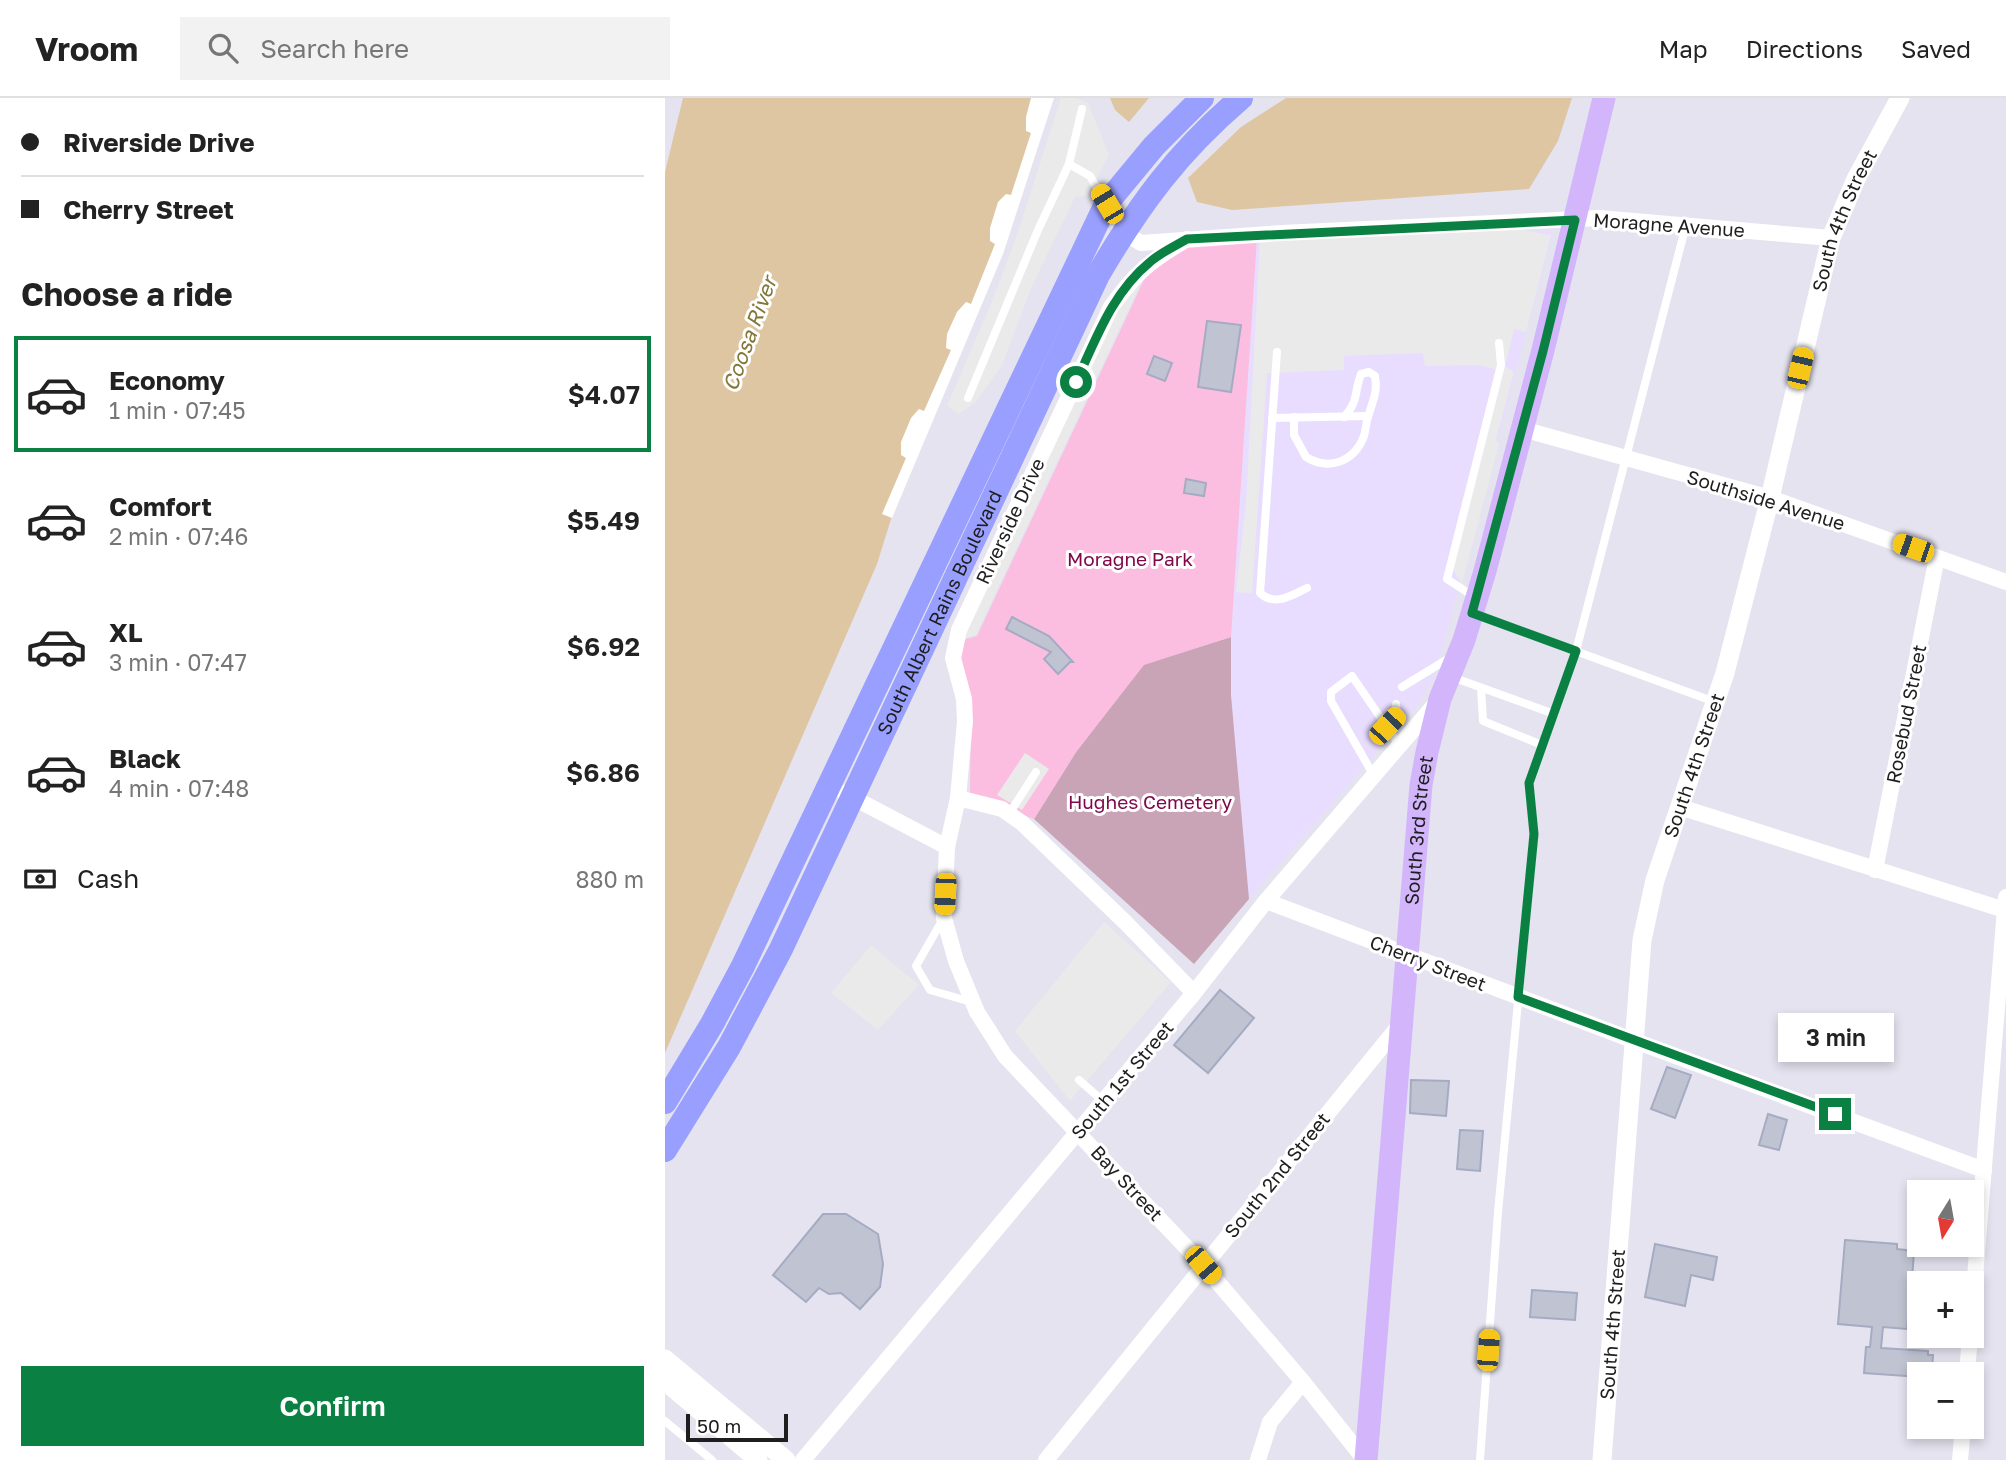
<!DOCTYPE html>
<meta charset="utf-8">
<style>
:root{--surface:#fff;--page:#f2f2f2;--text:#222;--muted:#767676;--line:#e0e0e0;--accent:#0b8043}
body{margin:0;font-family:"Golos Text",sans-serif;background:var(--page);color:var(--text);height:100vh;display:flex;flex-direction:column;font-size:26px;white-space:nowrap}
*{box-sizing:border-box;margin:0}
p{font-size:23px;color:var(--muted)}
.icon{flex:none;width:38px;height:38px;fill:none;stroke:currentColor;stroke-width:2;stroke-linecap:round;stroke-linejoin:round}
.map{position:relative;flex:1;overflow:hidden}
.drawer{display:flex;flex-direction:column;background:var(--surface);width:665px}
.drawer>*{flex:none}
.top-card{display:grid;align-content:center;height:154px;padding:0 21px;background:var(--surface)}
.needle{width:46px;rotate:191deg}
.fabs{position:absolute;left:1242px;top:1082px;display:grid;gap:14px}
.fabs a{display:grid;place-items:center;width:77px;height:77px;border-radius:0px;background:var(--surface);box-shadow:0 4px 10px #0003;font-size:35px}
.scale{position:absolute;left:21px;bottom:18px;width:102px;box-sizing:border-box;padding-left:7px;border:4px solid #1e1e1e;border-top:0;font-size:19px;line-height:24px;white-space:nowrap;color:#1e1e1e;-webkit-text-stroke:5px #fff;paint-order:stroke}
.end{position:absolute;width:32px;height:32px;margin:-16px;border:9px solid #0b8043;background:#fff;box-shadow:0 0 0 4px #fff}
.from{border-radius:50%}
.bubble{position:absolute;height:49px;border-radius:0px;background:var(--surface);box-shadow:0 4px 10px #0003;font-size:23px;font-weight:600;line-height:49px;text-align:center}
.car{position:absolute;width:21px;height:42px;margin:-21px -10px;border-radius:9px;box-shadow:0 0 5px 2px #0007;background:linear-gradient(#f5c518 24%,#345 0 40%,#f5c518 0 76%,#345 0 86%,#f5c518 0)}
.top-card b{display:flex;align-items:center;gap:24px;height:66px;font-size:26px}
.top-card b+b{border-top:2px solid var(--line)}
.top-card i{width:18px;height:18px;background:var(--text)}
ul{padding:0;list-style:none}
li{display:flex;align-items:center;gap:21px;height:116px;margin:0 14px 10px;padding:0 7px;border:4px solid transparent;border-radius:0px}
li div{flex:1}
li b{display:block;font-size:26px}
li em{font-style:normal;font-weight:600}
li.current{border-color:var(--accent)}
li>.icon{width:63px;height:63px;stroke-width:1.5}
h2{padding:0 21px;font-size:32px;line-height:84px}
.pay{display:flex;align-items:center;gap:18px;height:77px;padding:0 21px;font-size:26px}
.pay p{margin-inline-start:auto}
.primary-button{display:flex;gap:14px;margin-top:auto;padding:14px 21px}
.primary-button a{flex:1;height:80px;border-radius:0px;background:var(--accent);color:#fff;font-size:28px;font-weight:600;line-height:80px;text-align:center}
header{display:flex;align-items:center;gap:42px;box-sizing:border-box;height:98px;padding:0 35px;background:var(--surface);border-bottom:2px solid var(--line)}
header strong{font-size:33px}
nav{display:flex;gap:38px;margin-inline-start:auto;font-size:24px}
.search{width:490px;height:63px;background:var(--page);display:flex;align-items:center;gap:18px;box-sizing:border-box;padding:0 24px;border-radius:0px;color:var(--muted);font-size:26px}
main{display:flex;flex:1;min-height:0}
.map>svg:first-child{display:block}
</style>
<header>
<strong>Vroom</strong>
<div class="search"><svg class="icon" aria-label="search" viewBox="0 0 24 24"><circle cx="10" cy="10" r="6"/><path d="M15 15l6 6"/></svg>Search here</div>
<nav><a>Map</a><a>Directions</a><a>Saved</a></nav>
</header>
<main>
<section class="drawer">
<div class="top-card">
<b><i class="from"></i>Riverside Drive</b>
<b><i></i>Cherry Street</b>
</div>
<h2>Choose a ride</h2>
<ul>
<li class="current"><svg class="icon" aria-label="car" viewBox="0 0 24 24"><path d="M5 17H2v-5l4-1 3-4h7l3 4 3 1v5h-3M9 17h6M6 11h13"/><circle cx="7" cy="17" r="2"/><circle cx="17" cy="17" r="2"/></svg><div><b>Economy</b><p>1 min · 07:45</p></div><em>$4.07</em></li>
<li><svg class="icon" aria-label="car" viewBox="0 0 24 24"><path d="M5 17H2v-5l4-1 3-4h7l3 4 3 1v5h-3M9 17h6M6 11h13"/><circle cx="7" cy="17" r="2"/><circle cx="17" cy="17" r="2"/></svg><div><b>Comfort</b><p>2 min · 07:46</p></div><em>$5.49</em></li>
<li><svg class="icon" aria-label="car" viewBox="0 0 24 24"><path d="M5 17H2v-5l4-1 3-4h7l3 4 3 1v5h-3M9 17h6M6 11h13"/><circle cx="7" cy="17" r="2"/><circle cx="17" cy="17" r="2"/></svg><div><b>XL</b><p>3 min · 07:47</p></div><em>$6.92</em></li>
<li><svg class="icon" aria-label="car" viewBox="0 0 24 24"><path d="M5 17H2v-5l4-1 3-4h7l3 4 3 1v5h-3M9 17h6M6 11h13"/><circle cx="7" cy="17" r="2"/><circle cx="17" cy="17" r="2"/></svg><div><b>Black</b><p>4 min · 07:48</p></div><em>$6.86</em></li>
</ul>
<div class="pay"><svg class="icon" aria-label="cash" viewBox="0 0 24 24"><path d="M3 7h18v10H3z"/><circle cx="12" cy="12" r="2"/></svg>Cash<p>880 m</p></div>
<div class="primary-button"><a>Confirm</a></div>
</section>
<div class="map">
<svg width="1341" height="1362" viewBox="0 0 1341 1362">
<rect width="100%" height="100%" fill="#e4e3ef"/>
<polygon fill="#e9ddff" points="888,133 771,574 755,604 584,801 566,597 566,539 592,140"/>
<polygon fill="#c9a4b6" points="566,539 566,597 584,801 529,866 369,721 411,654 479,566"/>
<polygon fill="#fbbee0" points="592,140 566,539 479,567 411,654 369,721 305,697 306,608 296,575 296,547 301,541 312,538 484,171 531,143"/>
<g fill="#eaeaea">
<polygon points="396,0 411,0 423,5 444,57 423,97 410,99 367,188 337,267 311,304 294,316 282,308 327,203 350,143"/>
<polygon points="836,128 886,137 861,234 849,231 840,268 849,274 831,341 834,346 797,486 787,470 836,273 815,267 760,268 758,255 679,258 679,272 602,275 587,495 571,494 581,405 595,143"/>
<polygon points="470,186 474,189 311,537 294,542 460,191"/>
<polygon points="360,655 384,671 357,712 332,697"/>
<polygon points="439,824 506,884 405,1003 350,933"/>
<polygon points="206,847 254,887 213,932 166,895"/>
</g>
<g fill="#dfc6a2">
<polygon points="18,0 385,0 336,156 227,418 212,466 0,955 0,74"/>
<polygon points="445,0 484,0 464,24 450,12"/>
<polygon points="621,0 907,0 893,43 864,91 567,112 532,104 523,80 576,29"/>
</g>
<polygon fill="#fff" points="366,0 389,0 338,156 227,420 217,416 241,360 236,357 236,344 246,320 254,311 259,313 286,252 281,250 282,236 292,214 301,204 306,206 330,146 325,143 325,130 333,104 341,96 346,97 366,35 361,33 361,19"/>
<g fill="#c0c4d2" stroke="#a5abc2" stroke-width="2">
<polygon points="542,223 576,227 566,294 533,289"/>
<polygon points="489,258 507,265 500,283 482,276"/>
<polygon points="521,381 541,385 539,398 519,395"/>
<polygon points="347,519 384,538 408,564 405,564 393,576 379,561 386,554 341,531"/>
<polygon points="555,892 589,920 543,975 509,947"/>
<polygon points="1002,969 1026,977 1010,1020 986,1011"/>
<polygon points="746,982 784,983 781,1018 745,1015"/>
<polygon points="1103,1016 1122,1022 1114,1052 1094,1047"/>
<polygon points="795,1032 818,1033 815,1073 792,1071"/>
<polygon points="158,1116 181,1116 213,1136 218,1166 215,1189 195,1211 176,1195 164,1196 154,1190 141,1204 108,1177"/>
<polygon points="1180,1142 1232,1146 1232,1151 1249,1153 1247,1182 1255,1182 1255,1194 1245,1194 1242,1231 1218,1229 1216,1250 1263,1253 1263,1257 1268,1257 1267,1271 1263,1271 1262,1276 1255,1276 1255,1279 1199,1275 1201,1249 1205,1249 1207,1229 1173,1226"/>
<polygon points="990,1146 1052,1159 1048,1182 1026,1177 1020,1208 980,1199"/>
<polygon points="867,1192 912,1195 910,1222 865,1219"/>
</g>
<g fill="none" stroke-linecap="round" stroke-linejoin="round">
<g stroke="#fff" stroke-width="8">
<polyline points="404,66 417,11"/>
<path d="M612,254L595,495C610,509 627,497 642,490"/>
<polyline points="303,300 373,132 404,66 425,78 440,104"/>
<path d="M629,319V337L641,359C664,373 689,364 699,338C701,331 701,323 704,316C708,302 713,293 710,278L704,274L696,276C689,294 694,303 679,319"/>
<polyline points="607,320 703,318"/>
<polyline points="808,498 782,481 836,267 834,245"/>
<polyline points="809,516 1050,604"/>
<polyline points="787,579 889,616"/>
<polyline points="737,589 786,559"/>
<polyline points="816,590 818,623 877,647"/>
<polyline points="722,628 732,617 731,606"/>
<polyline points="709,678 666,603 666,594 687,578 735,648"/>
<polyline points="344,716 371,674"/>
<polyline points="278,821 251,868 265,892 306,904"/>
<polyline points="414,982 439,1004"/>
<polyline points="0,1323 47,1362"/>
<polyline points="815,1362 833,1114 869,736 864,685 911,553 1021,127"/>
</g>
<g stroke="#fff" stroke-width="16">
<polyline points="441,106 458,134 476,145 617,135 934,120 1166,140"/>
<path d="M522,141C485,163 471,174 446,209L294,532L288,560L299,601L300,623L293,700L282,749L279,820L291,863L312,914L340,958L538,1167L638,1284L700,1362"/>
<polyline points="857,331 1105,400 1341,484"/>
<polyline points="179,695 282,749"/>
<polyline points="293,700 337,711 357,725 460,824 529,895"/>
<polyline points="1015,709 1340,812"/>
<polyline points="1210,772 1272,459"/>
<polyline points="601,803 970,943 1319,1072"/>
<polyline points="1307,1216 1341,799"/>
<polyline points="1302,1276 1305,1237"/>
<polyline points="138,1362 529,895 601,803 772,604"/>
<polyline points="381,1362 737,924"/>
<polyline points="593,1362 605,1324 638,1284"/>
<polyline points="1295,1362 1298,1328"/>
</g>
<g stroke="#fff" stroke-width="19">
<polyline points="0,1261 121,1362"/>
<polyline points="0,1283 93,1362"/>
<path id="s1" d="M937,1362L977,842L990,782L1060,575L1105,400L1166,140L1191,81L1235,0"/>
</g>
<path stroke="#d3b5fc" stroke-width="23" id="s2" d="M701,1362L756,687L762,654L775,601L799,542L820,473L878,252L939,0"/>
<g stroke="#999fff" stroke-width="24">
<polyline points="0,1004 47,926 78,868 441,106 489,48 537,0"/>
<path id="s3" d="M0,1052L64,949L116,851L433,177C475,105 513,54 576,0"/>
</g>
</g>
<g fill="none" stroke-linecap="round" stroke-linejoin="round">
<path stroke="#0b8043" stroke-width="9" d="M411,284C431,241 447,195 485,164C495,155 510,148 522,141L910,122L878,253L807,515L911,553L864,685L869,736L853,899L1170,1016"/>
</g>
<g text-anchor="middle" stroke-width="6" stroke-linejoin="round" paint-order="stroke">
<g font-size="19" fill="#1e1e1e" stroke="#fff">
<text dy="7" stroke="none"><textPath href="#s1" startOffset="1270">South 4th Street</textPath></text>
<text transform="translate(1004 127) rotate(4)" y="7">Moragne Avenue</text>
<text transform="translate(1101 402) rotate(17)" y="7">Southside Avenue</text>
<text transform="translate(345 423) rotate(-65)" y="7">Riverside Drive</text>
<text dy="7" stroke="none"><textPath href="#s3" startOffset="604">South Albert Rains Boulevard</textPath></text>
<text transform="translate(1241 616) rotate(-79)" y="7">Rosebud Street</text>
<text dy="7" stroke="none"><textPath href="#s1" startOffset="704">South 4th Street</textPath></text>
<text dy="7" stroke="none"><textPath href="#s2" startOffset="632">South 3rd Street</textPath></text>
<text transform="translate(763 865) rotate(21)" y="7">Cherry Street</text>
<text transform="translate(457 982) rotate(-50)" y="7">South 1st Street</text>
<text transform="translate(612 1077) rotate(-51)" y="7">South 2nd Street</text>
<text transform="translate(462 1085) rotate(47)" y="7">Bay Street</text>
<text dy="7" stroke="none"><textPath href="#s1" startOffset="136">South 4th Street</textPath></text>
</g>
<g font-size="19" fill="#81074a" stroke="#fff">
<text x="465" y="468">Moragne Park</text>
<text x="485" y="711">Hughes Cemetery</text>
</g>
<g font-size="21" font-style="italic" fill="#817736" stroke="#fff">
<text transform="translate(85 236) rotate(-70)" y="7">Coosa River</text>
</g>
</g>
</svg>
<div class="fabs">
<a><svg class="needle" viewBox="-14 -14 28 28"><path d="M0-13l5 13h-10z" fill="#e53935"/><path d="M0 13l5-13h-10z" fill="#767676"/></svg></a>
<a>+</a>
<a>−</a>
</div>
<div class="scale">50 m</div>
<i class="end from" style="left:411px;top:284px"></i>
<i class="end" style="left:1170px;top:1016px"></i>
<div class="bubble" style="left:1113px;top:915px;width:116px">3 min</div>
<i class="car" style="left:442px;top:106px;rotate:329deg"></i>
<i class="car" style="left:1135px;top:270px;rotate:13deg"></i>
<i class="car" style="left:1248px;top:450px;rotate:289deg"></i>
<i class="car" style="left:722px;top:628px;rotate:43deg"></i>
<i class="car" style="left:280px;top:796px;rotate:183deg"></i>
<i class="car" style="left:538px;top:1167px;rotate:139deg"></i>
<i class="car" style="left:823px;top:1252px;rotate:4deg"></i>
</div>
</main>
